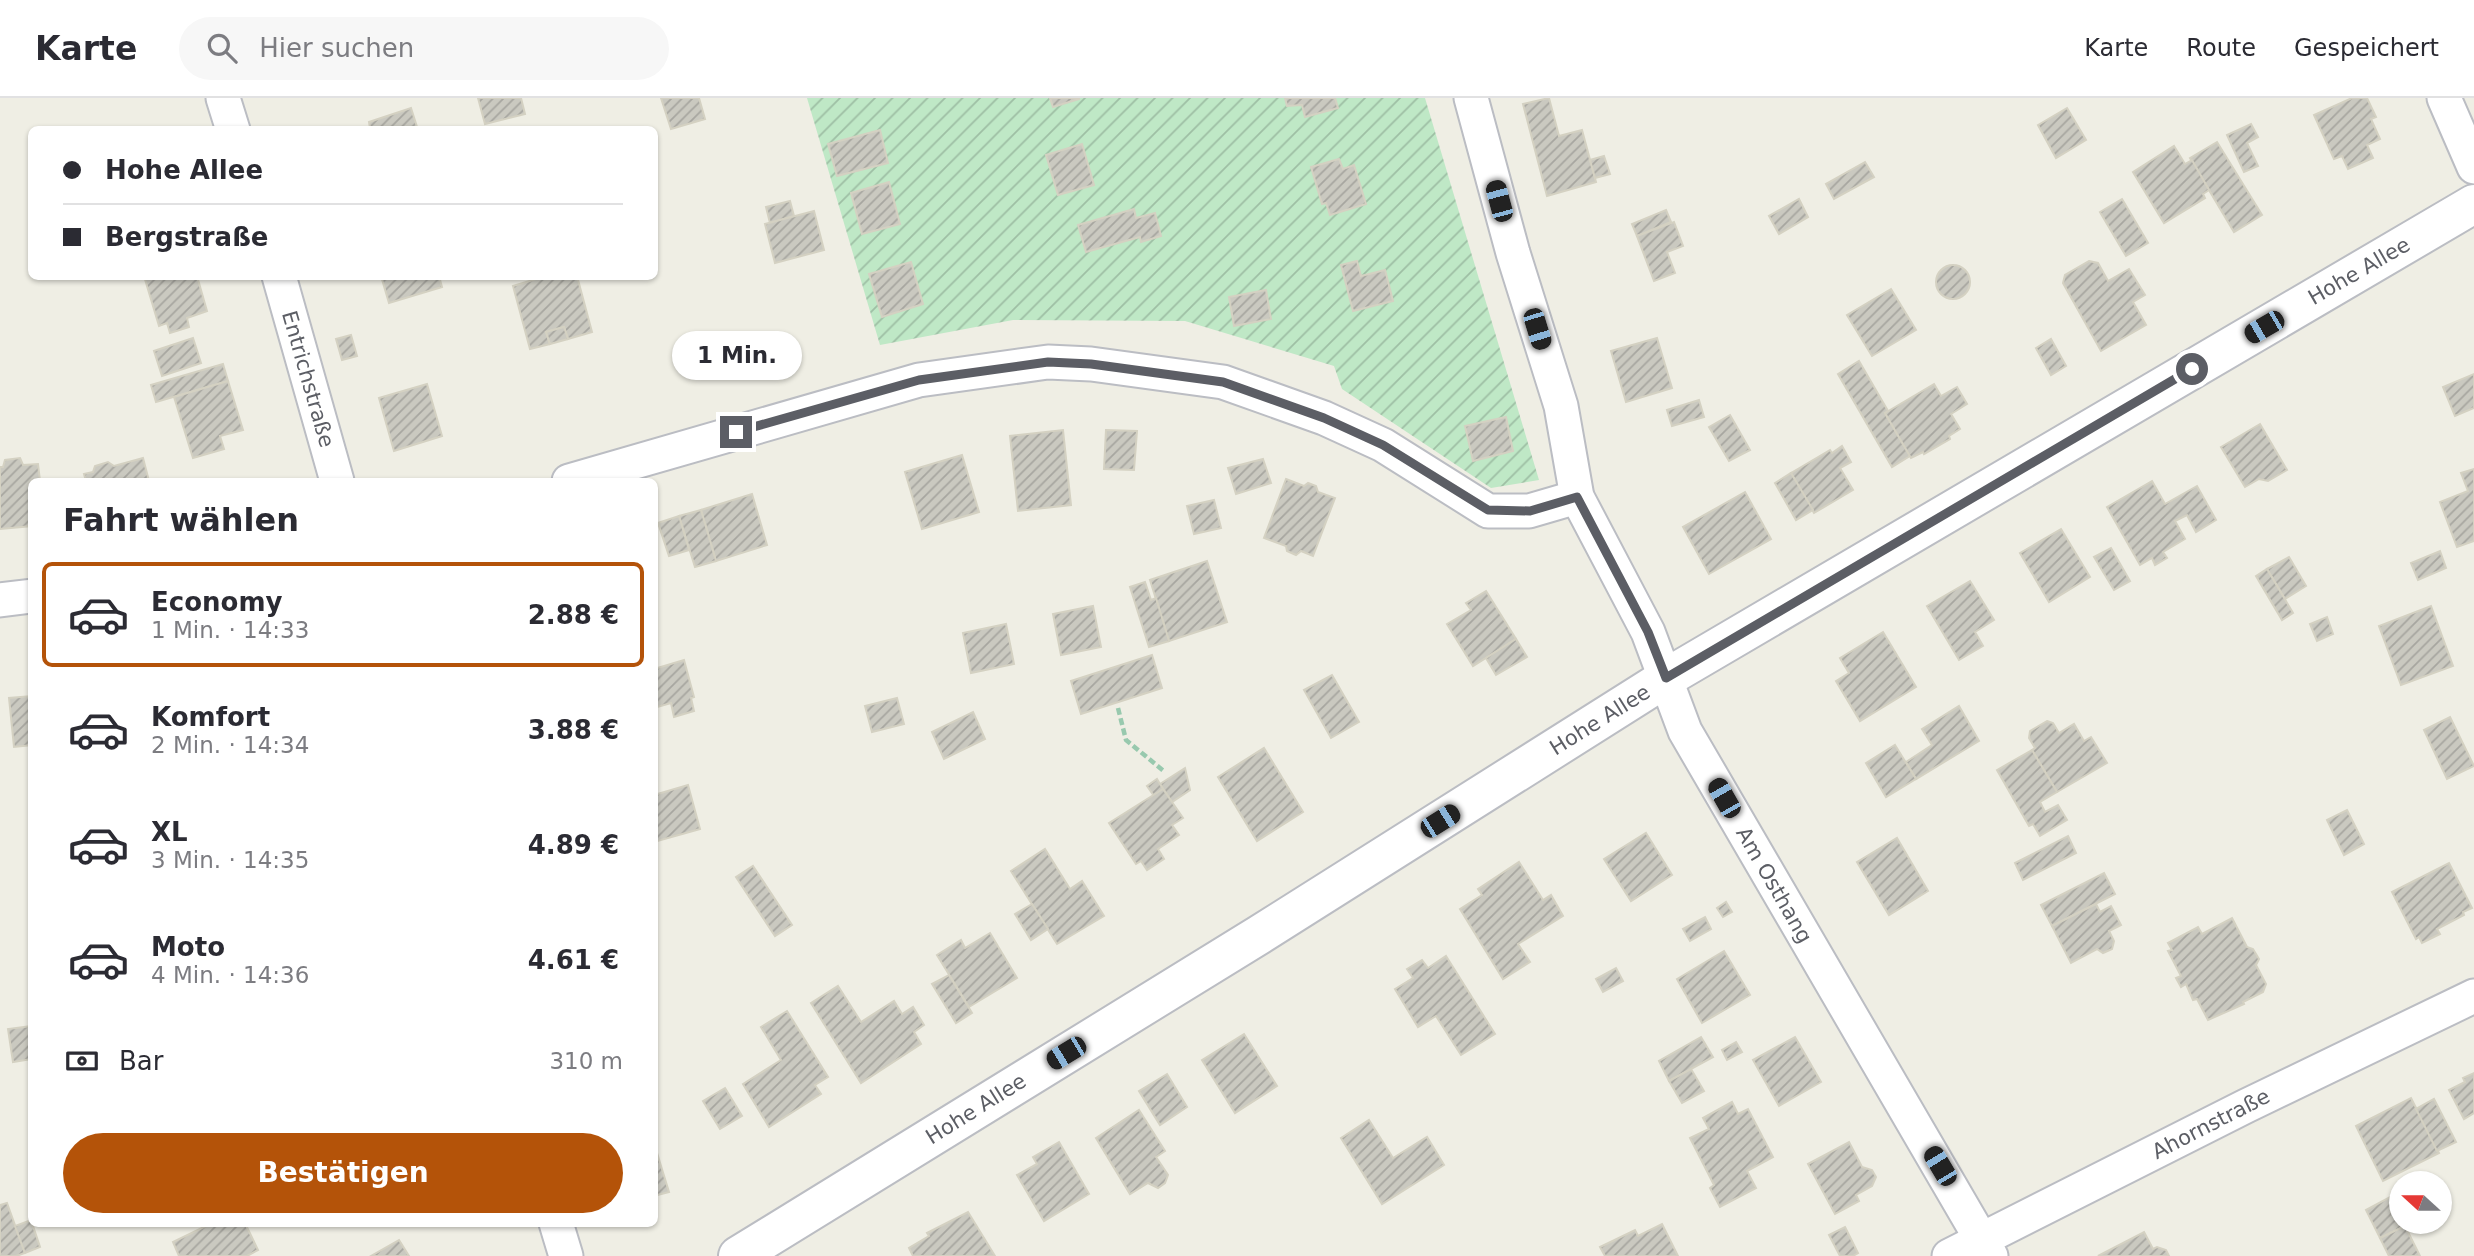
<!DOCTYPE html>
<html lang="de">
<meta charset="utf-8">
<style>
:root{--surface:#fff;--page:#f7f7f7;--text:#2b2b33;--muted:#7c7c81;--line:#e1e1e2;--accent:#b45309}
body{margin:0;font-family:"DejaVu Sans",sans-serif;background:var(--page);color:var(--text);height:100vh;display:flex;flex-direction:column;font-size:26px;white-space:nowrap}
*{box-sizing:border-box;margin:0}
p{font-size:23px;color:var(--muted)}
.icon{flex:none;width:38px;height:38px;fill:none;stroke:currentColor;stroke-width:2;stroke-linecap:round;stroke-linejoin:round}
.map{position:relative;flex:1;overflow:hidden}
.details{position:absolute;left:28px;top:380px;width:630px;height:749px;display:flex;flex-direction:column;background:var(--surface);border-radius:10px;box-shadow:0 2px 5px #0004}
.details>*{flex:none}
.guide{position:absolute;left:28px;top:28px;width:630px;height:154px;border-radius:10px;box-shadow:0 2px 5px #0004;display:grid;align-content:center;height:154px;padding:0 35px;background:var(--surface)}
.needle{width:46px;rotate:291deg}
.fabs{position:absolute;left:2389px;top:1073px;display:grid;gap:14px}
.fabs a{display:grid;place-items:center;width:63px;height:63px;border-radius:50%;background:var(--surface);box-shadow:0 2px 5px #0004;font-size:35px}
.end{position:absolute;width:32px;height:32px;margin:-16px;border:9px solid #5c5e65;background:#fff;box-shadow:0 0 0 4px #fff}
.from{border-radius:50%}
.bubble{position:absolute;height:49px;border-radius:24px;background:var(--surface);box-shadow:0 2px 5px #0004;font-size:23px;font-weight:800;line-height:49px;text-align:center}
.car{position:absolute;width:21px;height:42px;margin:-21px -10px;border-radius:9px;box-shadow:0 0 5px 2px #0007;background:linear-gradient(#222 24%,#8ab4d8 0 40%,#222 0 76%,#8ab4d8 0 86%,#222 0)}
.guide b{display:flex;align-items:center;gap:24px;height:66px;font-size:26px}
.guide b+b{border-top:2px solid var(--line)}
.guide i{width:18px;height:18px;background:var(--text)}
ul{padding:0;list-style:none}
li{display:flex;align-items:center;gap:21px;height:105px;margin:0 14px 10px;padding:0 21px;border:4px solid transparent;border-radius:10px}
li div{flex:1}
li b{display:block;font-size:26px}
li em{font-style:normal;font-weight:800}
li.current{border-color:var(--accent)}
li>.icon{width:63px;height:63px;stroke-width:1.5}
h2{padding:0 35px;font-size:32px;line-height:84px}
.pay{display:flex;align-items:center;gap:18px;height:77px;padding:0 35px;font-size:26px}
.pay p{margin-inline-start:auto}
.action{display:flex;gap:14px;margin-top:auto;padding:14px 35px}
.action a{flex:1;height:80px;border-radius:42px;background:var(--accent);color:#fff;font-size:28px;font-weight:800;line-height:80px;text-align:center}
header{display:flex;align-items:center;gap:42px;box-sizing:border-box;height:98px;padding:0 35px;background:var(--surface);border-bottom:2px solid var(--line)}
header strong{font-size:33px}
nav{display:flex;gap:38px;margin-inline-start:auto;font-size:24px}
.search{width:490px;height:63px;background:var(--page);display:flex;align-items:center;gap:18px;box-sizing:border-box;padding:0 24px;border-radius:38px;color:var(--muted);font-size:26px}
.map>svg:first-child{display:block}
</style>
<header>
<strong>Karte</strong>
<div class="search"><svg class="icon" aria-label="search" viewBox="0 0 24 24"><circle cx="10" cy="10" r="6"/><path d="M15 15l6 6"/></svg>Hier suchen</div>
<nav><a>Karte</a><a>Route</a><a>Gespeichert</a></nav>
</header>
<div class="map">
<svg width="2474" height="1158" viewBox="0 0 2474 1158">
<defs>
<pattern id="garden-furrows" width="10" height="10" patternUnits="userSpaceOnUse" patternTransform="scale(1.75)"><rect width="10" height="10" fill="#bfe8c6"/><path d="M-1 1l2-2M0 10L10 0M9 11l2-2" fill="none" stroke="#9ebfa4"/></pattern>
<pattern id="building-hatch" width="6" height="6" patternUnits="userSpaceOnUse" patternTransform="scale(1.75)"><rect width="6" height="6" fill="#cac9c0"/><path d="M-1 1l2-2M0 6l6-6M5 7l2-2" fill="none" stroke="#a7a6a0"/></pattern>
</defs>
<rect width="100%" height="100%" fill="#efeee4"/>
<polygon fill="url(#garden-furrows)" points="807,0 1425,0 1539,382 1491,390 1342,291 1334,268 1185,223 1013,222 880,247"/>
<g fill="url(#building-hatch)" stroke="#d4d1c2" stroke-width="2">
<polygon points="478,0 521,0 525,16 485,26"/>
<polygon points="661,0 699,0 705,21 671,31"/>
<polygon points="1050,0 1079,0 1079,1 1053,9"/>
<polygon points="1285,0 1335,0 1338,10 1305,19 1302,7 1287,8"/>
<polygon points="1549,0 1559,38 1582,32 1596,84 1547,98 1523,6"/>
<polygon points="2352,0 2367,0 2376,19 2371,21 2380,41 2367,47 2373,60 2348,71 2342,58 2334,61 2314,17"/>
<polygon points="411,10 418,32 364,32 370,30 369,24"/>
<polygon points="2067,10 2086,42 2056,60 2038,27"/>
<polygon points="2251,26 2258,39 2247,45 2258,68 2244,74 2227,37"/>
<polygon points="880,32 888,65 837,78 828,46"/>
<polygon points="2217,44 2262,117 2234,134 2190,60"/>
<polygon points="1082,46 1094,87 1058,97 1046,57"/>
<polygon points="2174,48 2185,66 2192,62 2209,92 2203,96 2205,100 2164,125 2133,74"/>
<polygon points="1604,58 1610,76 1595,80 1590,62"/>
<polygon points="1339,61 1343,71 1354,67 1366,106 1330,117 1326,105 1322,106 1311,69"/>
<polygon points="1865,64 1874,79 1834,101 1826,86"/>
<polygon points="889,84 900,126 862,136 851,95"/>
<polygon points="1799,101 1808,119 1779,136 1769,118"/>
<polygon points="2122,101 2148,145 2126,158 2100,114"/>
<polygon points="790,103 794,118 770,125 766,109"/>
<polygon points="1134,111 1136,120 1155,115 1161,138 1141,144 1140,139 1086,154 1078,127"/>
<polygon points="1666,112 1671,124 1637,138 1632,126"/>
<polygon points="814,113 824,152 775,165 765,126"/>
<polygon points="1674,124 1683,148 1667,154 1675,175 1654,183 1637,138"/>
<polygon points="1357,163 1361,178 1385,172 1393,203 1353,213 1341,167"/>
<polygon points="2089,163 2098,165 2108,183 2129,171 2145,197 2133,204 2146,227 2101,253 2063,185 2065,177"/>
<polygon points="911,164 923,206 882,219 869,176"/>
<circle cx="1953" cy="184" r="17"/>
<polygon points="144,178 197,178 207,213 187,220 189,229 170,235 167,225 159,228"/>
<polygon points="381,178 439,178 442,189 389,205"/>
<polygon points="546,178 577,178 592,234 568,241 564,229 546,234 550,246 530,251 513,188"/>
<polygon points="1891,191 1916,232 1872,258 1847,217"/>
<polygon points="1266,192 1271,221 1234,228 1229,199"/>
<polygon points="564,229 568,241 550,246 546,234"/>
<polygon points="351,237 357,258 342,262 336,241"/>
<polygon points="193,240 201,265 162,278 154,253"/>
<polygon points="1657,240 1672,290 1626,304 1611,253"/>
<polygon points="2051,241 2066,268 2051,277 2036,250"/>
<polygon points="1859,263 1888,313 1885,315 1910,358 1892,369 1838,276"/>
<polygon points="223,266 228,283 156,304 151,287"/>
<polygon points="2474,276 2474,310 2455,318 2443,289"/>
<polygon points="228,283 243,332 220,338 224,351 193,360 174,299"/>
<polygon points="427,286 442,338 394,353 379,300"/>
<polygon points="1934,286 1941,298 1957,289 1967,306 1951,316 1960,331 1949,338 1950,341 1924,356 1923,354 1911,360 1885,315"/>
<polygon points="1699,302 1704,319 1672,328 1667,312"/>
<polygon points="1730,317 1750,352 1729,363 1709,329"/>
<polygon points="1506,319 1513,353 1473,363 1465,328"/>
<polygon points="2260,326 2287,372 2268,383 2259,381 2245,389 2221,349"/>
<polygon points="1063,332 1071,407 1018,413 1010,338"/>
<polygon points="1106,332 1137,333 1134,372 1104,371"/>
<polygon points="1842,348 1851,364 1840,370 1853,392 1814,415 1791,375 1830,352 1832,355"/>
<polygon points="962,357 979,414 922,431 905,374"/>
<polygon points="20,360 23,367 38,366 40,383 32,383 32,428 0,431 0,369 3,369 5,362"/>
<polygon points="143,360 149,383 86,383 84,376 93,374 95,368 108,364 114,368"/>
<polygon points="1263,361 1271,385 1236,396 1228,370"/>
<polygon points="2474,371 2474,443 2457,449 2440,404 2468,393 2461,375"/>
<polygon points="1791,375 1813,412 1796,422 1775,385"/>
<polygon points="1286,381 1304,388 1308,385 1316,388 1318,394 1335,400 1313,458 1301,453 1296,457 1287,453 1286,448 1264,440"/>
<polygon points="2152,383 2165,406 2197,388 2216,422 2196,434 2187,417 2175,423 2185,441 2163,454 2167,460 2155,467 2152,460 2140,467 2107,409"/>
<polygon points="1745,394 1771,441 1709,476 1683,429"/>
<polygon points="752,396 767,447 716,463 701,412"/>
<polygon points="1214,402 1221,430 1194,436 1187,408"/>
<polygon points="701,412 716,463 695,469 679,418"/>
<polygon points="679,418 689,452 669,458 658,425"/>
<polygon points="2061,431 2090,479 2049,504 2020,455"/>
<polygon points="2111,450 2130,483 2114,492 2094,459"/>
<polygon points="2440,453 2446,470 2418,482 2411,465"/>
<polygon points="2289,459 2306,488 2285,501 2267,471"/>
<polygon points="1207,463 1227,524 1169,543 1150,482"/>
<polygon points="2267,471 2293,515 2282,522 2256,478"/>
<polygon points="1970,483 1994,522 1975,534 1983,548 1959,562 1927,508"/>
<polygon points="1145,484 1151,502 1156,500 1169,543 1149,549 1130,489"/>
<polygon points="1486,493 1516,541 1473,568 1447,526 1471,512 1466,505"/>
<polygon points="1093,508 1101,549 1061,557 1053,516"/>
<polygon points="2431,508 2453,568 2401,587 2379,528"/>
<polygon points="2327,519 2333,536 2317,543 2310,526"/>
<polygon points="1006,526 1014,566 971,575 963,535"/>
<polygon points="1883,534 1916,589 1860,623 1836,583 1849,575 1840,560"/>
<polygon points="1516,541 1527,559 1496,577 1486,560"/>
<polygon points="1152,557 1162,590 1081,616 1071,583"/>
<polygon points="684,562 694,599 691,600 694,613 674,619 671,605 654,610 654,571"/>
<polygon points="1332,577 1359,624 1331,640 1304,592"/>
<polygon points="32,598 32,647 14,649 9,600"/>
<polygon points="897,600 904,626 872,634 865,608"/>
<polygon points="1959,608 1979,643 1916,681 1906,664 1932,647 1922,631"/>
<polygon points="973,614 985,641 944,661 932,634"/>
<polygon points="2450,619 2474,668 2447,681 2424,632"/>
<polygon points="2047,623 2053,625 2059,635 2074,626 2084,643 2091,639 2107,665 2057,694 2032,652 2035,650 2029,640 2030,633"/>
<polygon points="1895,647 1916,681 1886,699 1866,665"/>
<polygon points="1264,650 1303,714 1257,743 1218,679"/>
<polygon points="2032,652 2057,694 2040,704 2045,714 2058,707 2067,722 2040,738 2033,726 2029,728 1997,672"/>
<polygon points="1185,670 1190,692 1172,704 1160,686"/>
<polygon points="1157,681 1163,691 1154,698 1147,688"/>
<polygon points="688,687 700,731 654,744 654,697"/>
<polygon points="1163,691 1183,720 1172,727 1179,737 1158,751 1164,761 1147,772 1141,763 1136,766 1109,725"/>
<polygon points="2347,712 2364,746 2344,757 2327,722"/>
<polygon points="1646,735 1672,777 1631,803 1604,761"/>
<polygon points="2068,738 2076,755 2023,782 2015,765"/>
<polygon points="1897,740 1928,793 1889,817 1857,764"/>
<polygon points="1045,751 1070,791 1082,783 1104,818 1057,846 1011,773"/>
<polygon points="1519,764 1543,802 1551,797 1563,818 1518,846 1530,864 1503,881 1460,811 1482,797 1478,791"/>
<polygon points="2449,765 2472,810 2463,814 2464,817 2437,831 2440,836 2422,845 2419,839 2416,841 2392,794"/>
<polygon points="753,768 792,827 775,838 736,779"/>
<polygon points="2104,775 2115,796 2052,828 2041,807"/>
<polygon points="1726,804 1732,814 1723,819 1717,810"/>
<polygon points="1032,806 1048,831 1031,842 1015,816"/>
<polygon points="2096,806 2100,814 2111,808 2121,827 2109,833 2114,843 2112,851 2103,855 2097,851 2071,865 2052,828"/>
<polygon points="1705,819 1711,831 1690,843 1683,831"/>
<polygon points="2232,820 2247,849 2253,851 2259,861 2256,867 2266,886 2263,894 2243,904 2244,906 2208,922 2197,901 2193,902 2186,886 2181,889 2176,880 2181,878 2168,853 2172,852 2168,845 2198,829 2202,836"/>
<polygon points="990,835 1017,880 969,909 937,857 961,842 965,850"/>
<polygon points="1724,853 1750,897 1702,925 1677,881"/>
<polygon points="1446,858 1495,936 1461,957 1436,918 1418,929 1395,891 1413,880 1407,871 1422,862 1428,870"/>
<polygon points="1616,870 1623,883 1603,894 1596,881"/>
<polygon points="949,877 972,915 956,925 932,886"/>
<polygon points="838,888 861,924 894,903 902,916 913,909 924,927 914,934 921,946 861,985 811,905"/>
<polygon points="787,913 828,979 815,987 821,996 769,1029 743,986 781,962 761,929"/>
<polygon points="32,928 32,961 13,964 8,931"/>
<polygon points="1244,936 1277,988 1235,1015 1202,962"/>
<polygon points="1701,939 1713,959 1669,983 1659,963"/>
<polygon points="1795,939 1821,984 1779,1008 1753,962"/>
<polygon points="1736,944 1742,954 1727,962 1722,952"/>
<polygon points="1691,971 1704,993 1682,1005 1669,983"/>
<polygon points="2474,975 2474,1015 2464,1021 2449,992 2465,984 2463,980"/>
<polygon points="1167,976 1187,1009 1160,1027 1139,993"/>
<polygon points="725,990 742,1018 720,1031 703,1003"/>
<polygon points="2411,1000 2439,1055 2383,1083 2356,1028"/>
<polygon points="2434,1001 2456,1044 2437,1053 2416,1011"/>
<polygon points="1732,1004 1738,1016 1748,1011 1773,1059 1747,1073 1756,1090 1720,1109 1710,1090 1714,1087 1690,1040 1709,1031 1703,1020"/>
<polygon points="1139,1012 1165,1053 1156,1059 1168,1077 1165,1085 1158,1090 1148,1085 1130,1096 1096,1040"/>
<polygon points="1369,1022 1393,1060 1427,1039 1444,1067 1382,1106 1341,1040"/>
<polygon points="1059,1044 1089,1096 1044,1123 1017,1077 1037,1066 1033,1059"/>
<polygon points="1849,1044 1862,1069 1872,1072 1876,1079 1872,1088 1856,1097 1859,1103 1835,1116 1808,1066"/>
<polygon points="654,1045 669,1094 654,1098"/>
<polygon points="2390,1099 2405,1128 2380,1140 2366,1112"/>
<polygon points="7,1105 25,1155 16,1158 0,1158 0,1107"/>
<polygon points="968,1114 995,1158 913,1158 909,1150 929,1138 927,1135"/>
<polygon points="31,1122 40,1149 25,1155 15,1128"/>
<polygon points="212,1125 245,1125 258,1152 247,1158 179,1158 173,1144"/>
<polygon points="1662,1126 1678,1158 1605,1158 1600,1149 1635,1132 1638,1138"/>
<polygon points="2405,1128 2420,1158 2389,1158 2380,1140"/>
<polygon points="1845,1129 1858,1155 1853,1158 1840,1158 1829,1137"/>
<polygon points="2144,1134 2153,1151 2157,1149 2166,1152 2169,1158 2098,1158"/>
<polygon points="399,1142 409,1158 371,1158"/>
</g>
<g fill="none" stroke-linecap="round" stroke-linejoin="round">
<g stroke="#bbbdc3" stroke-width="37">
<g id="minor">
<polyline points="223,0 233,32"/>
<polyline points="1471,0 1513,155 1561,308 1577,399 1648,534 1685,633 1991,1158"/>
<polyline points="2444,0 2474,69"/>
<polyline points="279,178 337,383"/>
<polyline points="569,383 919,282 1048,264 1091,266 1223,284 1324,320 1383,347 1488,413 1529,413 1577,399"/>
<polyline points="0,502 32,498"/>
<polyline points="556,1125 566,1158"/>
<polyline points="1949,1158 2246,1008 2474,898"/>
</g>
</g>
<g stroke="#bbbdc3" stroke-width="42">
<polyline id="tertiary" points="738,1158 1259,837 1666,580 2474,106"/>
</g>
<polyline stroke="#98c9ae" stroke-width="4.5" stroke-dasharray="7 3.5" stroke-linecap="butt" points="1118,610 1126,642 1165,674"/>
<use href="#minor" stroke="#fff" stroke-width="33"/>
<use href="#tertiary" stroke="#fff" stroke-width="38"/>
</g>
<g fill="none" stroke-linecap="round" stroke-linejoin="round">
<polyline stroke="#5c5e65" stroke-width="9" points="736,334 919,282 1048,264 1091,266 1223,284 1324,320 1383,347 1488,412 1530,413 1577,399 1648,534 1666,580 2192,271"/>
</g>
<g text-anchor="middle" stroke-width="7" stroke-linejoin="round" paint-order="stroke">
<g font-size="21" fill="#5c5e65" stroke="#fff">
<text transform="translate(2359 173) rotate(-30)" y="7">Hohe Allee</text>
<text transform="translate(308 281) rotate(74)" y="7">Entrichstraße</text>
<text transform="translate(1600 622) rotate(-32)" y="7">Hohe Allee</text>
<text transform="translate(1774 787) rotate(60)" y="7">Am Osthang</text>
<text transform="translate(976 1011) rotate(-32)" y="7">Hohe Allee</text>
<text transform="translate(2211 1026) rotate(-27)" y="7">Ahornstraße</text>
</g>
</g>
</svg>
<div class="fabs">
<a><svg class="needle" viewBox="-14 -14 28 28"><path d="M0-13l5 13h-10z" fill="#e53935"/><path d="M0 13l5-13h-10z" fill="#7c7c81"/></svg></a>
</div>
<i class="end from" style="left:2192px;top:271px"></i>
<i class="end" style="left:736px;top:334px"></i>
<div class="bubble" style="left:672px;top:233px;width:130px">1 Min.</div>
<i class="car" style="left:1499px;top:103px;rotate:345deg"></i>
<i class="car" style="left:2264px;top:229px;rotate:240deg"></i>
<i class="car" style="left:1537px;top:231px;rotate:163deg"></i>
<i class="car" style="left:1724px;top:700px;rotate:330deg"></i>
<i class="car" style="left:1440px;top:723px;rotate:58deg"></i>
<i class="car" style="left:1066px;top:955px;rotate:239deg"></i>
<i class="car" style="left:1940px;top:1068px;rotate:329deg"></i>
<div class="guide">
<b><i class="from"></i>Hohe Allee</b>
<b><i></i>Bergstraße</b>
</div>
<section class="details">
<h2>Fahrt wählen</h2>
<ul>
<li class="current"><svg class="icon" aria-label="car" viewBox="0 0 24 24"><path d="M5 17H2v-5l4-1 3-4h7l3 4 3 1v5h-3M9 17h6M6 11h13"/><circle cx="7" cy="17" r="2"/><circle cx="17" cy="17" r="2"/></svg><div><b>Economy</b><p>1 Min. · 14:33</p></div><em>2.88 €</em></li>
<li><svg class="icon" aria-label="car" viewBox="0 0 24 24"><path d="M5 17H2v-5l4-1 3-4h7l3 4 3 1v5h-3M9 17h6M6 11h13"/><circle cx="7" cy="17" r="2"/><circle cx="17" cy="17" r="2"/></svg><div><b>Komfort</b><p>2 Min. · 14:34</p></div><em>3.88 €</em></li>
<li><svg class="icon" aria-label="car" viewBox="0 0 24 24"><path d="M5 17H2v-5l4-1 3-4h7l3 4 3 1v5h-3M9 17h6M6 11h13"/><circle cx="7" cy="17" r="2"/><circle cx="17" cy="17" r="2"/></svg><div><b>XL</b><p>3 Min. · 14:35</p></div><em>4.89 €</em></li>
<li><svg class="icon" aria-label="car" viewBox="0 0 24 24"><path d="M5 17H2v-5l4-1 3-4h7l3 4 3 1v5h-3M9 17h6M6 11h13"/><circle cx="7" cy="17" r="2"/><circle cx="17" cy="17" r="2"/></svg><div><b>Moto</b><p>4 Min. · 14:36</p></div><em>4.61 €</em></li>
</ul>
<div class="pay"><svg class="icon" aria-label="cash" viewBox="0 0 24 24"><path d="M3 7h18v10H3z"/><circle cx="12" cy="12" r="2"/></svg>Bar<p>310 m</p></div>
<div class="action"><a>Bestätigen</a></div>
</section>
</div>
